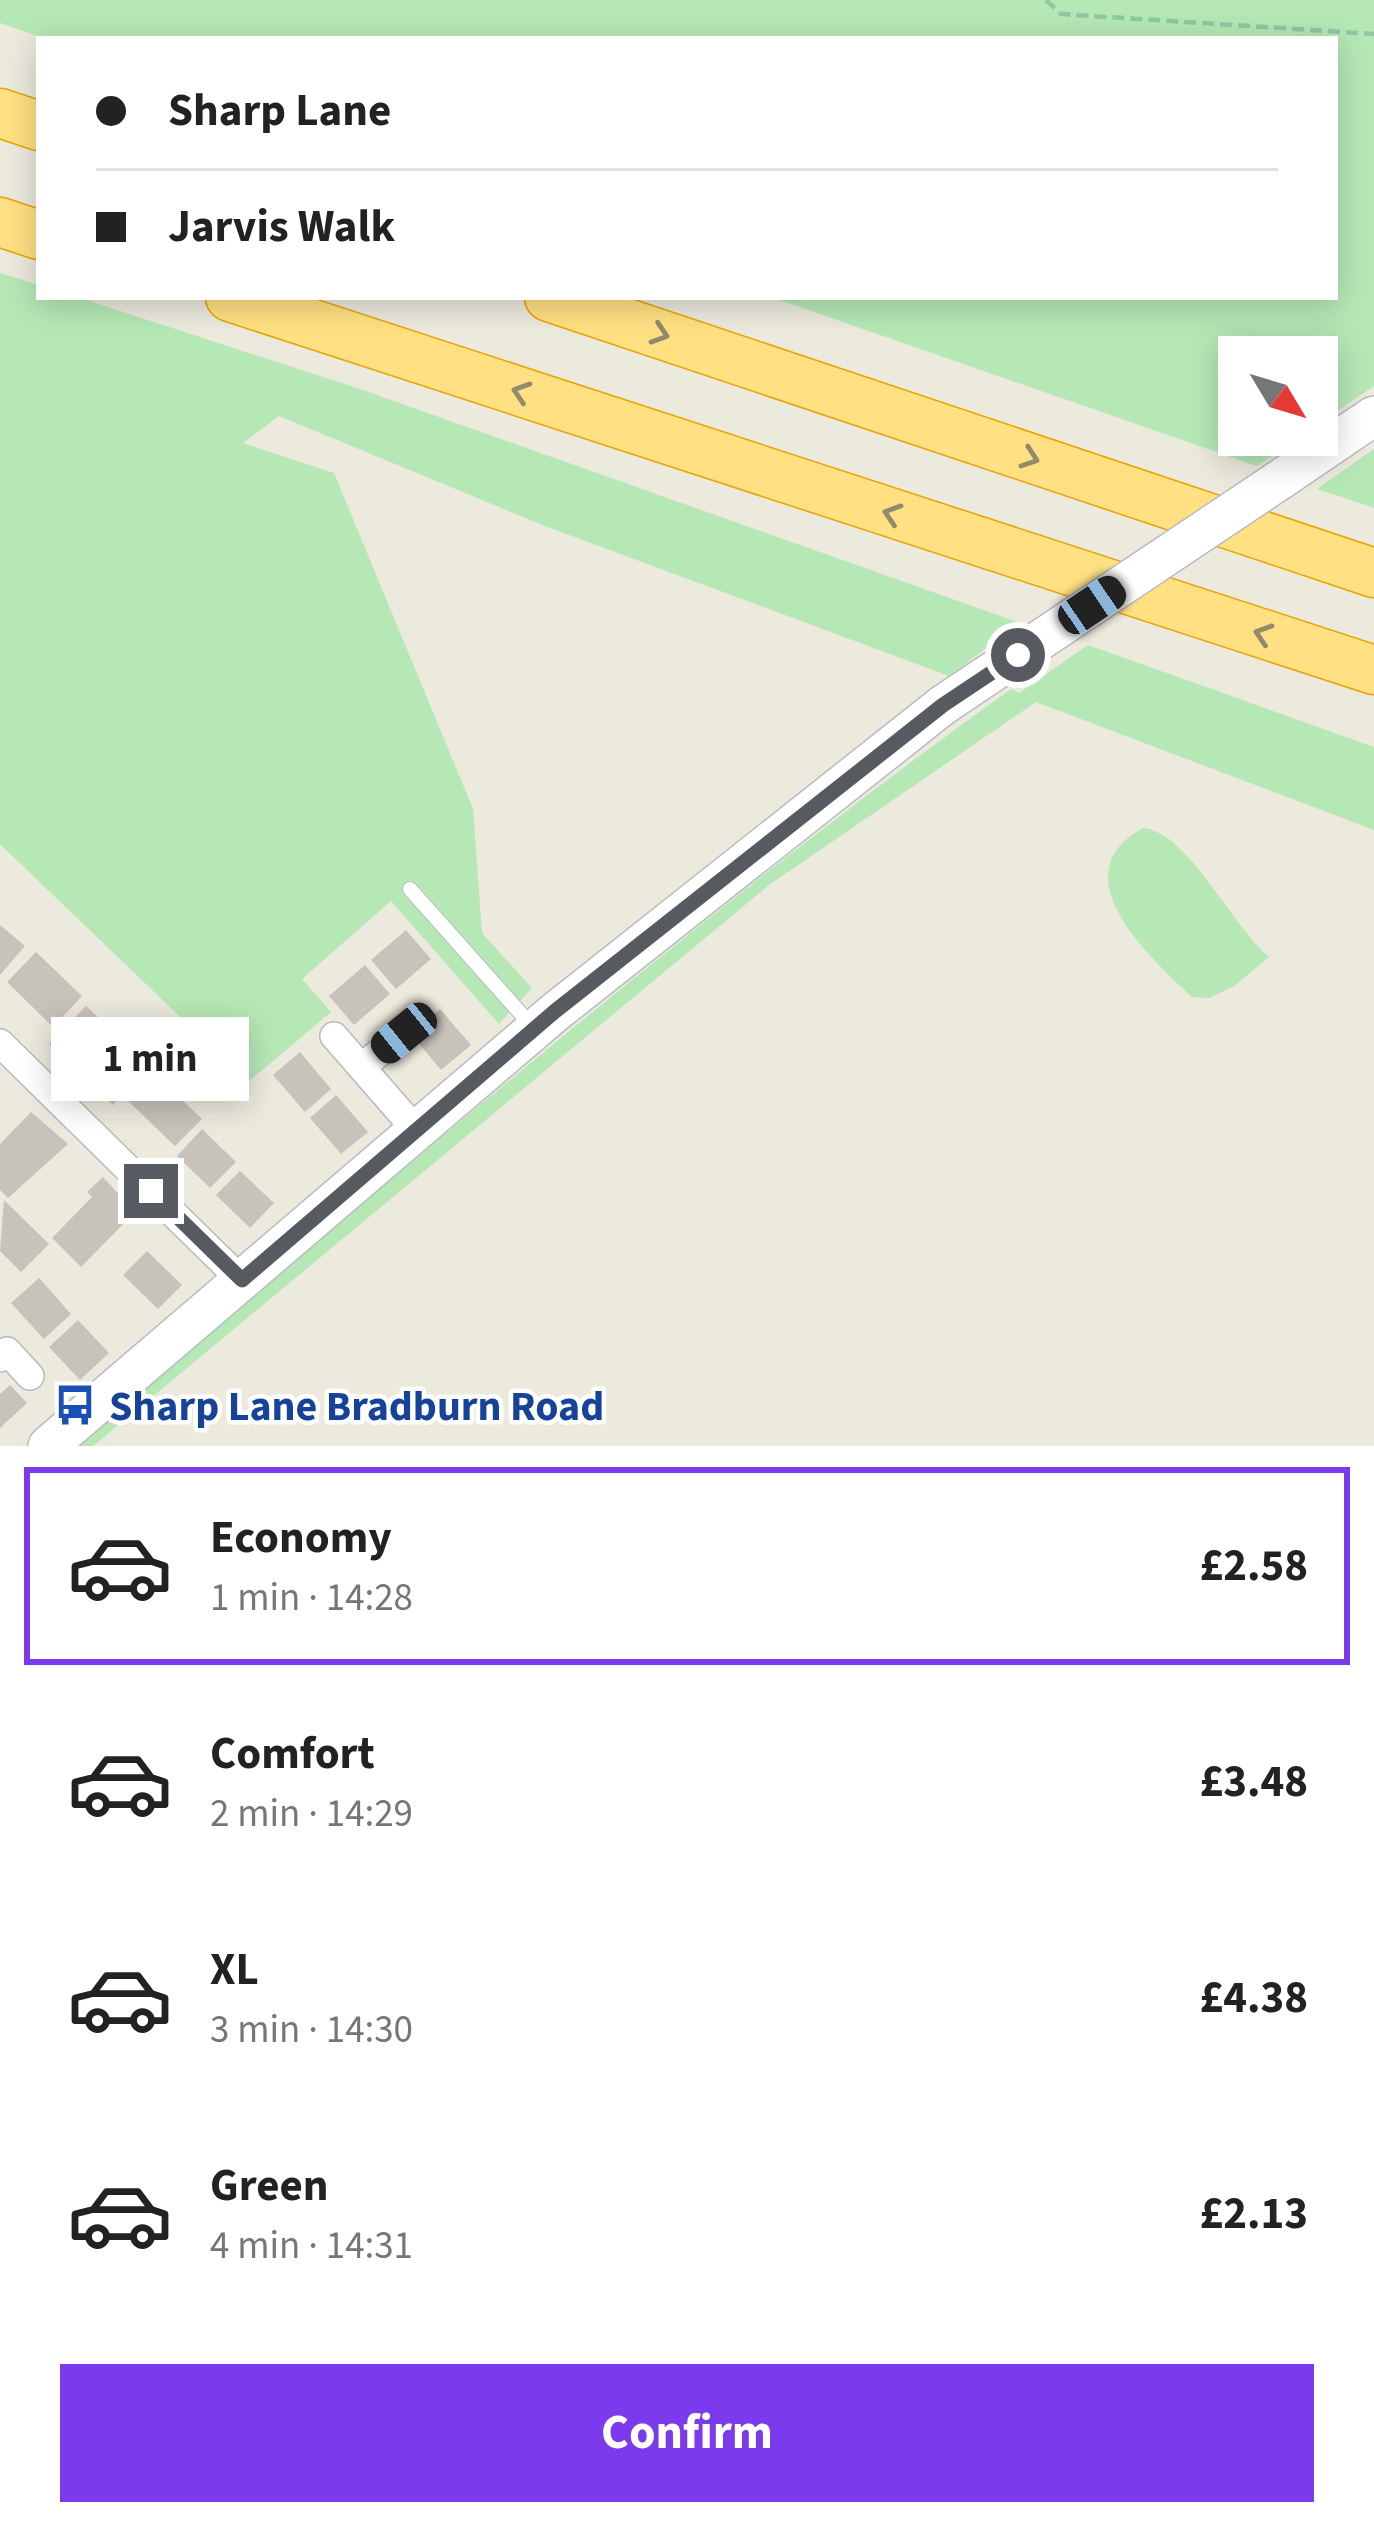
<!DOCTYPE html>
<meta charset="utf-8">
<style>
:root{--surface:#fff;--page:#f2f2f2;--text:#222;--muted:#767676;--line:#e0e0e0;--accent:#7c3aed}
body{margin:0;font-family:"Source Sans 3",sans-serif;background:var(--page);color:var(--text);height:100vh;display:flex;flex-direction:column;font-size:45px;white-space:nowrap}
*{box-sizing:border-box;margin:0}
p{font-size:39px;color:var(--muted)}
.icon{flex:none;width:66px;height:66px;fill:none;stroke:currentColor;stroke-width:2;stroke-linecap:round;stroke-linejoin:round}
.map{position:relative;height:1446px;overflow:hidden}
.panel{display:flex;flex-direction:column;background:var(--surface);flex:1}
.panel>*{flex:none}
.hud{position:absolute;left:36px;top:36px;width:1302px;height:264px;border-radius:0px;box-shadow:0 6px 30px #0003;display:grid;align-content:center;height:264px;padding:0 60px;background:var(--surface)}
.needle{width:78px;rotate:128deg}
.tools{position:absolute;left:1218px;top:336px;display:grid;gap:24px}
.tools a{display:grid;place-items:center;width:120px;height:120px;border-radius:0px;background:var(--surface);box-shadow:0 6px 30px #0003;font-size:60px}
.end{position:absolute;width:54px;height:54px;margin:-27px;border:15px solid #575b61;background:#fff;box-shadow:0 0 0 6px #fff}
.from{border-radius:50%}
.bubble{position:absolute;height:84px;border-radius:0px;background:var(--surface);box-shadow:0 6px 30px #0003;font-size:39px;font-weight:700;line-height:84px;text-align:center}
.car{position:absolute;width:36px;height:72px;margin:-36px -18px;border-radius:15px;box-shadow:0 0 9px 3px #0007;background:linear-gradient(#222 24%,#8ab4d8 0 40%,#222 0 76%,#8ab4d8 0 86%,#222 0)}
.hud b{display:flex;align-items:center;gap:42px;height:114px;font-size:45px}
.hud b+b{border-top:3px solid var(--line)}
.hud i{width:30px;height:30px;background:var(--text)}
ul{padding:21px 0 0;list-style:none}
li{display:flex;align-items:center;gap:36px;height:198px;margin:0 24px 18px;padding:0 36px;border:6px solid transparent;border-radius:0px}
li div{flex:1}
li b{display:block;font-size:45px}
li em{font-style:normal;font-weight:700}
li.current{border-color:var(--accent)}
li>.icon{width:108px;height:108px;stroke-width:1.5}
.action{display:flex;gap:24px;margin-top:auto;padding:24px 60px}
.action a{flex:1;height:138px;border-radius:0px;background:var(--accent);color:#fff;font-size:48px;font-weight:700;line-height:138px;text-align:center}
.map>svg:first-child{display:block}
</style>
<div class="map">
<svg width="1374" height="1446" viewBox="0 0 1374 1446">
<rect width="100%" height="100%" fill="#ece9dd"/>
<g fill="#b6e8b6">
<polygon points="0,0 1374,0 1374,386 1317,425 1317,357 1239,357 1239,435 1303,435 1257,466 771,297 1335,297 1335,39 45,39 0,23"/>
<polygon points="0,273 39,285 39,297 77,297 363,390 1020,623 949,676 545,526 279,416 243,443 334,473 473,809 482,933 532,988 499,1024 391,901 302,979 331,1012 248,1082 0,844"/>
<polygon points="1374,449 1374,508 1317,489"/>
<path d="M1088,645L1374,747V830L1036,702L769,885L93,1446H77C383,1187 685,923 1011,689L1019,693Z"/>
<path d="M1143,828C1187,831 1232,926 1269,957L1234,986L1209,998L1192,997C1152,959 1057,875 1143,828Z"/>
</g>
<g fill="#c7c3ba">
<polygon points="0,925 25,946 0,975"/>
<polygon points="406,930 431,959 396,989 371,960"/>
<polygon points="36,952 82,996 53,1027 7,982"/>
<polygon points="365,965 390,994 354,1025 329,996"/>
<polygon points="86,1006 150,1066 113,1105 97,1091 105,1083 88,1067 70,1050 63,1058 49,1044"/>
<polygon points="440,1009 471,1045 441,1070 411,1034"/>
<polygon points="300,1052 331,1089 305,1112 273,1075"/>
<polygon points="155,1074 202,1119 175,1146 128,1101"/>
<polygon points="336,1095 368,1132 341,1154 310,1118"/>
<polygon points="31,1112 68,1144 8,1198 0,1190 0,1144"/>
<polygon points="202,1129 236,1162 210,1188 177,1156"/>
<polygon points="240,1171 274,1203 250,1228 216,1195"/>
<polygon points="103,1177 135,1212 81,1267 52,1238 92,1197 87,1192"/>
<polygon points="4,1200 49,1244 21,1272 0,1251"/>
<polygon points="147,1251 182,1285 158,1309 123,1275"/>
<polygon points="39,1278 71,1314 44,1339 11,1303"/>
<polygon points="78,1320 109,1353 80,1380 49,1347"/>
<polygon points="10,1385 27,1403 0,1428 0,1394"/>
</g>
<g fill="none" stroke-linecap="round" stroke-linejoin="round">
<g stroke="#b6b9bf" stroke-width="16">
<polyline id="lane" points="410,889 531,1025"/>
</g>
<g stroke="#b6b9bf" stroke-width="30">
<g id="street">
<polyline points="334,1036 416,1130"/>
<polyline points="0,1043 241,1280"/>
<polyline points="362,1067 403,1033"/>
<polyline points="0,1358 7,1351 30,1376"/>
</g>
</g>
<g stroke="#b7bbc2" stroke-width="42">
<g id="secondary">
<polyline points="1278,481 1374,416"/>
<polyline points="48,1446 554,1013 943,705"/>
</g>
</g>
<g stroke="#eaa300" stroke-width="51">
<g id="highway">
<polyline points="0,113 39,126"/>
<polyline points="0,222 39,235"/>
<polyline points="230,297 1374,670"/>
<polyline points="549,297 1374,573"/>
</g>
</g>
<polyline stroke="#8fc9a0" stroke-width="4.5" stroke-dasharray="12 6" stroke-linecap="butt" points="1046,0 1061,14 1374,34"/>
<use href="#lane" stroke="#fff" stroke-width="14"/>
<use href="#street" stroke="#fff" stroke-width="27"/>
<use href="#secondary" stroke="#fff" stroke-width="39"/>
<use href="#highway" stroke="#ffe082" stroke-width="48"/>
<g stroke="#b7bbc2" stroke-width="42" stroke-linecap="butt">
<polyline id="secondary-bridge" points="943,705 1278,481"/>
</g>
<use href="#secondary-bridge" stroke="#fff" stroke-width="39"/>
</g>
<defs><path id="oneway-chevron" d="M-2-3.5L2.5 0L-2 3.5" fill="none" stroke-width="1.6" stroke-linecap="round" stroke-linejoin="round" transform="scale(3)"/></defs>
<g stroke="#928a6d">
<use href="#oneway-chevron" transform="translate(660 334) rotate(18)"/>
<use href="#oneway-chevron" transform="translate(521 392) rotate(-162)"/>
<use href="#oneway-chevron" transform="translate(1030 458) rotate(19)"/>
<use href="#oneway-chevron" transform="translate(892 514) rotate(-162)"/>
<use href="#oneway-chevron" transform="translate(1263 634) rotate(-162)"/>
</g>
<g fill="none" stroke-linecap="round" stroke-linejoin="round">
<polyline stroke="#575b61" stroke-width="15" points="151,1191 242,1280 554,1012 943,705 1018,655"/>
</g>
<defs>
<g id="bus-bare" transform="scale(3.24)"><path d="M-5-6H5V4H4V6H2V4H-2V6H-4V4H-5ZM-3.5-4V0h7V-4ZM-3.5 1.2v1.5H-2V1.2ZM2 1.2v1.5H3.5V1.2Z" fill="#1a4fb4" stroke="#fff" stroke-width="2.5" paint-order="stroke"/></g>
</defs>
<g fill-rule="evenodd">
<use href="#bus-bare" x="75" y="1405"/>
</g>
<g text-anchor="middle" stroke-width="9" stroke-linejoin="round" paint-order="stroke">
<g font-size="42" font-weight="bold" fill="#164399" stroke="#fff" text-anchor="start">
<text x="109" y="1420">Sharp Lane Bradburn Road</text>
</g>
</g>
</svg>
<div class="tools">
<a><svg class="needle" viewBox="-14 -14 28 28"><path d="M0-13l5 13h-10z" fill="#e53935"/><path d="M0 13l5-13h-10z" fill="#767676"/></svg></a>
</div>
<i class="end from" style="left:1018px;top:655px"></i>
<i class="end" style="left:151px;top:1191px"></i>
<div class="bubble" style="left:51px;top:1017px;width:198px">1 min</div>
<i class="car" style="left:1092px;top:605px;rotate:56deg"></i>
<i class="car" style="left:404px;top:1033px;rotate:231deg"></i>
<div class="hud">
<b><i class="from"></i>Sharp Lane</b>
<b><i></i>Jarvis Walk</b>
</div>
</div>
<section class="panel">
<ul>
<li class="current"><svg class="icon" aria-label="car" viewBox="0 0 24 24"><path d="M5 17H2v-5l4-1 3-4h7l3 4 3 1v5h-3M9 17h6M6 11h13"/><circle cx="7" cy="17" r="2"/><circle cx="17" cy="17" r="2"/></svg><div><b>Economy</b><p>1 min · 14:28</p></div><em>£2.58</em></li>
<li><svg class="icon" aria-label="car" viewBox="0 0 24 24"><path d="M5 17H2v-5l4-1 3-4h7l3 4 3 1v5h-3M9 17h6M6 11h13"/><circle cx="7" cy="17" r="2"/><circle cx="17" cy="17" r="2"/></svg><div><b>Comfort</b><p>2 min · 14:29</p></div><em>£3.48</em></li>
<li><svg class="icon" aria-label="car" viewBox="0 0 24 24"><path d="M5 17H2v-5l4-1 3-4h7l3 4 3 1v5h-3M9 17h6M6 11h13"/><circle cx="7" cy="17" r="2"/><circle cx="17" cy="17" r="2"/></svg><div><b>XL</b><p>3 min · 14:30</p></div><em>£4.38</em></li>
<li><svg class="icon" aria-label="car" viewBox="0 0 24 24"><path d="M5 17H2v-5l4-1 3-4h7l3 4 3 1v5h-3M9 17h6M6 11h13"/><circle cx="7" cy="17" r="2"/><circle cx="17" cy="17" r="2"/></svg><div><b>Green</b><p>4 min · 14:31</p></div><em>£2.13</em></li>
</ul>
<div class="action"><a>Confirm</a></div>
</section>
